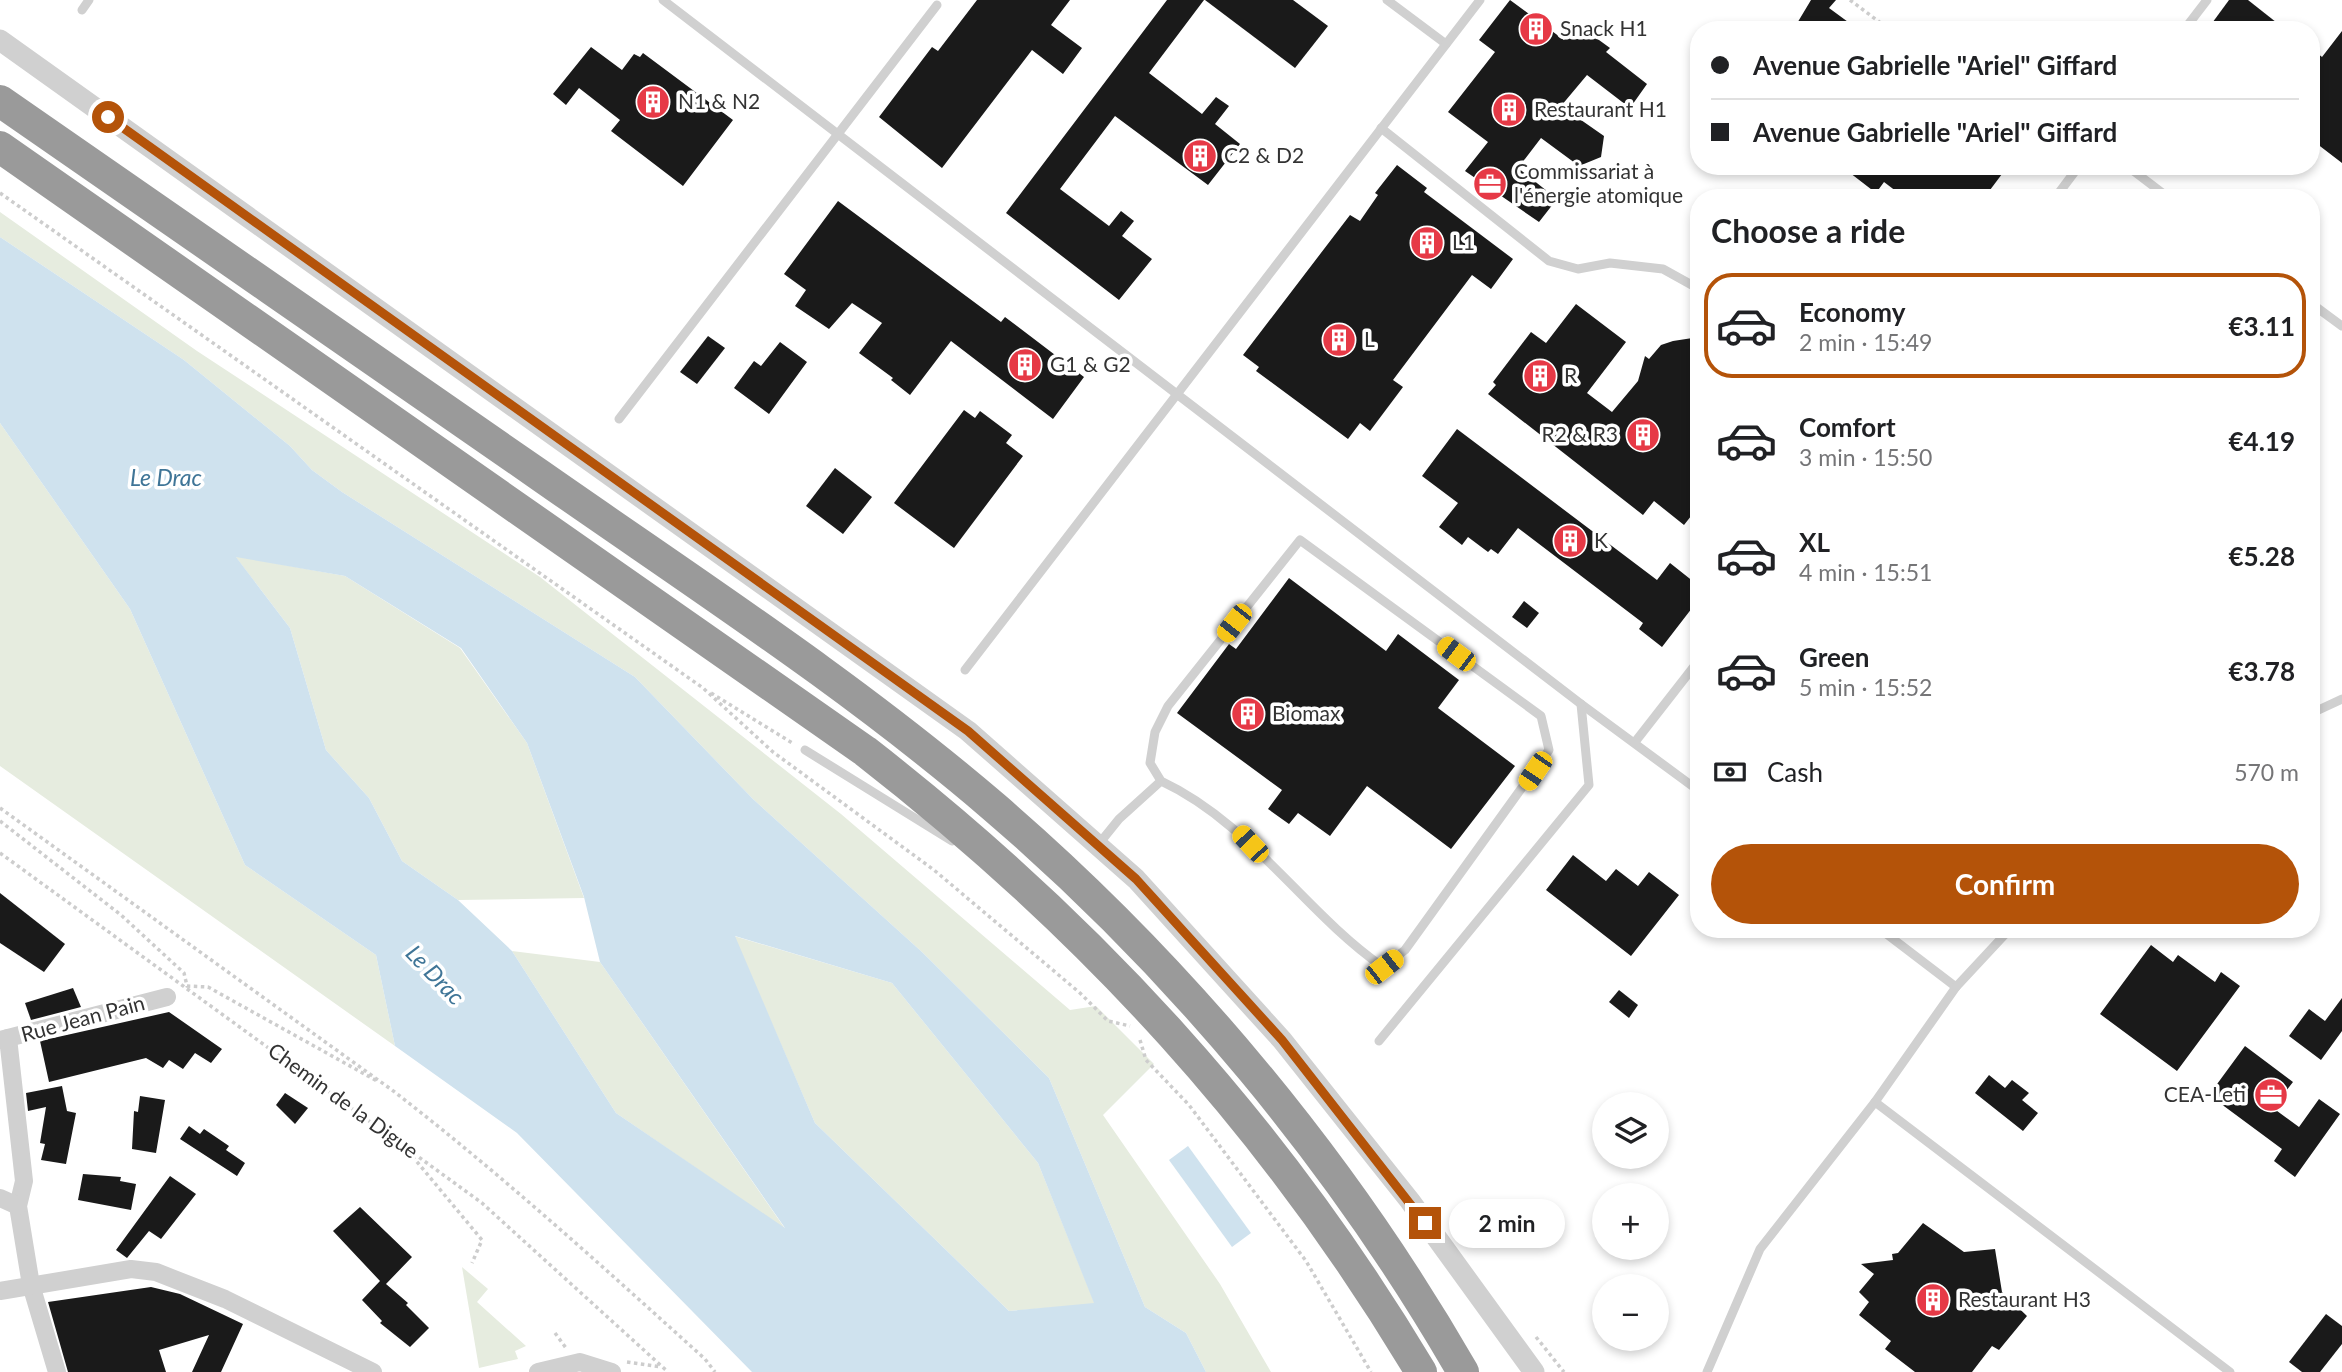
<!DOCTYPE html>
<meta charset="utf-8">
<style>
:root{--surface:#fff;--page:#f6f6f6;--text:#202124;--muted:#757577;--line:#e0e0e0;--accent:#b45309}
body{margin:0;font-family:Lato,sans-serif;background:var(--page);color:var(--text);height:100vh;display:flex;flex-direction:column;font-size:26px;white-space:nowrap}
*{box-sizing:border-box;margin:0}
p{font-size:23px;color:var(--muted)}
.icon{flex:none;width:38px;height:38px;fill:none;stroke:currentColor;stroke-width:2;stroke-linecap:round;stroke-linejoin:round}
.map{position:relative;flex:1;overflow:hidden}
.sheet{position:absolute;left:1690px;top:189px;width:630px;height:749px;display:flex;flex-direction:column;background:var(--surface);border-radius:28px;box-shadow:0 4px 10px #0003}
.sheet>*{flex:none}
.banner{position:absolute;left:1690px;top:21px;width:630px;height:154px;border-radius:28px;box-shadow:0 4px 10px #0003;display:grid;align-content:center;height:154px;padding:0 21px;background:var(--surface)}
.controls{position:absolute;left:1592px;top:1092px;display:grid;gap:14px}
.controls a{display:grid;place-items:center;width:77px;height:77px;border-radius:50%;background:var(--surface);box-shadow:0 4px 10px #0003;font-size:35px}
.end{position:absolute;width:32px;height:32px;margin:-16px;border:9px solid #b45309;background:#fff;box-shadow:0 0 0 4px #fff}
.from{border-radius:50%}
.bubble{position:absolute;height:49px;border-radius:24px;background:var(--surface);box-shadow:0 4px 10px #0003;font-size:23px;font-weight:700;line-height:49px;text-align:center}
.car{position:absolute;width:21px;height:42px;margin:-21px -10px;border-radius:9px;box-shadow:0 0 5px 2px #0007;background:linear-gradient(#f5c518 24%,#345 0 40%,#f5c518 0 76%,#345 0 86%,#f5c518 0)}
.banner b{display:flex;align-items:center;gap:24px;height:66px;font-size:26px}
.banner b+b{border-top:2px solid var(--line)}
.banner i{width:18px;height:18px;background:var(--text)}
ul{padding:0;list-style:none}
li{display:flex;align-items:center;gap:21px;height:105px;margin:0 14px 10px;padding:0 7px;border:4px solid transparent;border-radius:28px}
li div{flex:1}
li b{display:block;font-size:26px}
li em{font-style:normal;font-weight:700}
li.current{border-color:var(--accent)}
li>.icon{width:63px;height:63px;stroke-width:1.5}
h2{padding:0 21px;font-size:32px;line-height:84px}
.pay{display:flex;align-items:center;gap:18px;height:77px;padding:0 21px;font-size:26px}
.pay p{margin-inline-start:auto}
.action{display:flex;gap:14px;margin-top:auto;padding:14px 21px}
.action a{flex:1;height:80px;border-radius:42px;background:var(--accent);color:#fff;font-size:28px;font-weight:700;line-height:80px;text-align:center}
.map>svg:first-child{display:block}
</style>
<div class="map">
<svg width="2342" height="1372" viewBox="0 0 2342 1372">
<rect width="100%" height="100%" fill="#fff"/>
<g fill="#e6ecdf">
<polygon points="0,212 197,351 540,577 841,814 1070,1010 1096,1006 1154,1064 1103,1115 1220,1284 1271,1372 1206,1372 1186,1333 1145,1307 1049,1078 922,952 753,799 635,677 342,492 312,470 290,446 184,360 0,237"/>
<polygon points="0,423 130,609 245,865 376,955 395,1046 0,766"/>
<polygon points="235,556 345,576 460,648 527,743 584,898 458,900 402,861 369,798 326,750 290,628"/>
<polygon points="734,936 892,983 1038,1163 1095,1304 1009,1311 815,1123"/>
<polygon points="512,951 600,962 786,1230 616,1113"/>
<polygon points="462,1267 488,1289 477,1302 526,1346 515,1351 518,1359 479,1368"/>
</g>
<g fill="#cfe2ee" fill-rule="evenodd">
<path d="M0,237L184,360L290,446L312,470L342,492L635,677L753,799L922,952L1049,1078L1145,1307L1186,1333L1206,1372H752L517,1133L395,1046L376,955L245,865L130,609L0,423ZM236,557L345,576L461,648L527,743L584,897L600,962L785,1228L616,1113L512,951L458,900L402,861L369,798L326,750L290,628ZM735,936L892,983L1038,1163L1094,1303L1009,1311L815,1123Z"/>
<polygon points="1188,1146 1251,1233 1232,1247 1169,1160"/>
</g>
<g fill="#1a1a1a">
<polygon points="977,0 1070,0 1051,25 1082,48 1063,74 1032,50 942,168 879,117 932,47 938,51"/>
<polygon points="1167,0 1204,0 1149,73 1202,114 1216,97 1229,106 1215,124 1240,144 1208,185 1115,116 1060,189 1109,226 1121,211 1134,221 1122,236 1152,259 1119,300 1006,213"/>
<polygon points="1205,0 1293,0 1328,26 1295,68"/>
<polygon points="1510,0 1564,40 1577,24 1610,48 1606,52 1647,84 1630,108 1587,75 1561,106 1604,136 1601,157 1579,166 1541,138 1518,168 1557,199 1539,222 1465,171 1488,142 1448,112 1495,52 1479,40"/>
<polygon points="1811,0 1836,0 1829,8 1859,30 1793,30"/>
<polygon points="2229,0 2248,0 2286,30 2207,30"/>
<polygon points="2342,31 2342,163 2312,140 2312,49 2322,57"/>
<polygon points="591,47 622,70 634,54 640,57 643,53 733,120 683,186 611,131 620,120 579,88 566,105 553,94"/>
<polygon points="1397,165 1427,188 1424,192 1513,259 1491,289 1472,275 1393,380 1403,387 1370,431 1360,423 1348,439 1256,371 1259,367 1243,355 1350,215 1360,221 1378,195 1375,193"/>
<polygon points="1841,166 2008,166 1984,198 1905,198 1884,182 1876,193"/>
<polygon points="838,201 1001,322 1005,317 1084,377 1053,419 951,341 910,395 891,380 893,378 859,353 882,323 852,303 829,329 795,306 806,290 784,274"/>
<polygon points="1576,304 1626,342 1587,393 1612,412 1638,381 1645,356 1649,359 1661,345 1673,341 1699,337 1699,506 1684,525 1654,501 1643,515 1488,394 1496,385 1493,382 1531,332 1546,343"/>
<polygon points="708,336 725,348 697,384 680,372"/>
<polygon points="780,342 807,362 769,414 734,388 754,361 761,366"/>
<polygon points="964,410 975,418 980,411 1012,435 1006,443 1023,456 954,548 894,503"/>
<polygon points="1457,429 1657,580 1670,563 1699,586 1699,599 1662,647 1639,629 1643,623 1518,528 1498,554 1491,549 1488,552 1468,537 1462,545 1439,527 1458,503 1422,476"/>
<polygon points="835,468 872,497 843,534 806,506"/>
<polygon points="1289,578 1386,651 1398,634 1459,680 1438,708 1515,766 1451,849 1367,786 1330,836 1298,813 1289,824 1268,809 1282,790 1177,713 1229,644 1236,649"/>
<polygon points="1524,601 1539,613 1527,628 1512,617"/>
<polygon points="1573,855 1606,881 1616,869 1638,886 1649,872 1679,895 1631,956 1546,890"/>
<polygon points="0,893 65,944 44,972 0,943"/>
<polygon points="2151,945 2173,962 2178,955 2215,982 2221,972 2240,986 2177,1071 2100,1014"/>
<polygon points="73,988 81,1007 31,1020 25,1003"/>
<polygon points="1619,990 1638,1005 1629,1018 1609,1002"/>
<polygon points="2342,998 2342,1031 2321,1060 2289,1036 2309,1009 2325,1021"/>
<polygon points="169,1012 222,1049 211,1063 195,1053 183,1069 169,1060 163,1068 146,1058 49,1082 40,1041"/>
<polygon points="2245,1046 2293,1082 2273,1108 2299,1127 2319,1099 2340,1114 2295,1177 2274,1161 2282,1149 2209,1095"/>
<polygon points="1989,1075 2005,1088 2012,1080 2029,1093 2022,1100 2038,1113 2023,1131 1975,1093"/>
<polygon points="62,1086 67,1111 76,1113 66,1164 41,1160 45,1144 40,1143 46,1107 28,1111 26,1093"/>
<polygon points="285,1093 308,1108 295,1124 276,1105"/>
<polygon points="140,1096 165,1100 156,1153 132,1149 134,1111 138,1112"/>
<polygon points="189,1126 200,1134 204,1129 229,1146 226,1150 245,1163 237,1176 180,1139"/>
<polygon points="83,1174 121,1177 120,1181 136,1184 131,1210 78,1200"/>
<polygon points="170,1176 196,1194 161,1239 149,1231 127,1258 116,1250"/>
<polygon points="360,1207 412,1257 386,1284 408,1303 406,1305 429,1328 410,1347 380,1323 382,1321 362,1300 380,1281 333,1231"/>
<polygon points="1923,1223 1964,1252 1995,1249 2002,1292 2027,1316 1999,1350 1992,1346 1972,1372 1915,1372 1885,1349 1891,1341 1859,1315 1869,1302 1859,1292 1874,1274 1861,1264 1893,1260 1892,1254 1898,1253"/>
<polygon points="151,1287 180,1294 243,1324 221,1372 192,1372 209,1335 159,1350 166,1372 68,1372 48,1302"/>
<polygon points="2326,1314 2342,1326 2342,1344 2320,1372 2302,1372 2289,1362"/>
</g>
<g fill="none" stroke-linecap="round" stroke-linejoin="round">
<g stroke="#cdcdcd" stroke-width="3.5" stroke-dasharray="3.5 3.5" stroke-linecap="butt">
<polyline points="1850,0 1890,30"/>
<polyline points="0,193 703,688 773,752 934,870 1080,993 1108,1021 1130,1026"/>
<polyline points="711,693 794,744"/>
<path d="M0,808L392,1090C501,1174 603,1267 705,1359L715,1372"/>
<polyline points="0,821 121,915 184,973 187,986 208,987 377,1081"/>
<polyline points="0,853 482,1203 668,1372"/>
<polyline points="1140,1040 1146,1060 1189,1105 1306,1261 1371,1372"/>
<polyline points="408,1151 482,1240 472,1263"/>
<polyline points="555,1333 566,1348"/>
<polyline points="1536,1337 1564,1372"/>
<polyline points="627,1362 661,1367"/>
</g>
<g stroke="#d0d0d0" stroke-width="9">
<polyline points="663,0 1581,704 1699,791"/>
<polyline points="1387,0 1446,44"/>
<polyline points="82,10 89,0"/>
<polyline points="2184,30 2207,0"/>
<polyline points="1381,128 1549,261 1578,269 1610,263 1663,269 1699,289"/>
<polyline points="2127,166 2169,198"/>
<polyline points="2055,198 2079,166"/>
<polyline points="2312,304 2342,326"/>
<polyline points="619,419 937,5"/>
<polyline points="965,670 1480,0"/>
<polyline points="2312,713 2342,699"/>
<polyline points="1635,742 1699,660"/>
<polyline points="805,750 952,841"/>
<path d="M1098,845L1119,819L1161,781C1251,823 1304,912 1383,967L1405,950L1549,750L1541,716L1300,540L1168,706L1155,732L1150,763L1161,781"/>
<polyline points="1880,929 1956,987"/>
<polyline points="1379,1041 1589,785 1581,704"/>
<polyline points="1875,1102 2230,1372"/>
<polyline points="1707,1372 1760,1249 1875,1102 1956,987 2010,929"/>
</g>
<g stroke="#d0d0d0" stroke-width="18">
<polyline points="8,1038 24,1181 18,1206 31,1285 57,1372"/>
<polyline points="0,1040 167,997"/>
<polyline points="0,1198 18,1206"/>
<polyline points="0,1291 131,1269 156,1272 225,1299 373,1372"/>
<polyline points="538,1372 580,1362 612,1372"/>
</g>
<polyline stroke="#d0d0d0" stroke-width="21" points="0,40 968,731 1136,879 1282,1040 1410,1201 1534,1372"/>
<g stroke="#9a9a9a" stroke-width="32">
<path d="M0,101C180,226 361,351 541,476C694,583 852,685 994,807C1179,966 1341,1160 1463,1372"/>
<path d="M0,147L865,751C1090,926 1274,1126 1421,1372"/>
</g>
</g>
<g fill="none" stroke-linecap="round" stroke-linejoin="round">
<polyline stroke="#b45309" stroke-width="9" points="108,117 968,731 1136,879 1282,1040 1425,1223"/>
</g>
<defs>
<g id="building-disc" transform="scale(1.75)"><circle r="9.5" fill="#e63946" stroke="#fff"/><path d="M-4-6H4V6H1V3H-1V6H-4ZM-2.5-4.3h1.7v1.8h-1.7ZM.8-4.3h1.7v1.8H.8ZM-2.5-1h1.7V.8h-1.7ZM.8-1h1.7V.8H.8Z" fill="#fff"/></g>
<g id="office-disc" transform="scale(1.75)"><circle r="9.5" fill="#e63946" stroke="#fff"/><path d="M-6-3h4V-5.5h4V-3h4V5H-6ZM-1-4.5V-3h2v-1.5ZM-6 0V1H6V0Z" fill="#fff"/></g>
</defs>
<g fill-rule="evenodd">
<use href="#building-disc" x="1536" y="29"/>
<use href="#building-disc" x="653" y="102"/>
<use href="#building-disc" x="1509" y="110"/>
<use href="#building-disc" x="1200" y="156"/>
<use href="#office-disc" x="1490" y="184"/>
<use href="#building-disc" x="1427" y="243"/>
<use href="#building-disc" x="1339" y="340"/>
<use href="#building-disc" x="1025" y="365"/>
<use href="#building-disc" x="1540" y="376"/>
<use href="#building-disc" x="1643" y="435"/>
<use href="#building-disc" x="1570" y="541"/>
<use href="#building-disc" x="1248" y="714"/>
<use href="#office-disc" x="2271" y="1095"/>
<use href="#building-disc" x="1933" y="1300"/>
</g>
<g text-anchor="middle" stroke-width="7" stroke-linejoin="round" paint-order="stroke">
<g font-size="21" fill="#333" stroke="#fff" text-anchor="start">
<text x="1560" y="36">Snack H1</text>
<text x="678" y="109">N1 &amp; N2</text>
<text x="1534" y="117">Restaurant H1</text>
<text x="1224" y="163">C2 &amp; D2</text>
<text x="1514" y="179">Commissariat à<tspan x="1514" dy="24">l'énergie atomique</tspan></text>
<text x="1452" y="250">L1</text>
<text x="1364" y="347">L</text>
<text x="1050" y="372">G1 &amp; G2</text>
<text x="1564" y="383">R</text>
<text x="1618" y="442" text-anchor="end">R2 &amp; R3</text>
<text x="1594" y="548">K</text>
<text x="1272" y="721">Biomax</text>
<text x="2246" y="1102" text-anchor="end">CEA-Leti</text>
<text x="1958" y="1307">Restaurant H3</text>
</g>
<g font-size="21" fill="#333" stroke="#fff">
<text transform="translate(83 1019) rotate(-15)" y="7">Rue Jean Pain</text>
<text transform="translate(343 1101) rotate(36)" y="7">Chemin de la Digue</text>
</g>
<g font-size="23" font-style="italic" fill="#3f7597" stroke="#fff">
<text x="166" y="486">Le Drac</text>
<text transform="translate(435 975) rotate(46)" y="8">Le Drac</text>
</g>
</g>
</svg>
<div class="controls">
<a><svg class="icon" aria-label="layers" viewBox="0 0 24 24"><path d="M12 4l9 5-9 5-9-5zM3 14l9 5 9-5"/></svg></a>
<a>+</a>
<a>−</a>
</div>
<i class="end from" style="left:108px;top:117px"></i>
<i class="end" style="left:1425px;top:1223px"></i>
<div class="bubble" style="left:1449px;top:1199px;width:116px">2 min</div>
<i class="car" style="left:1234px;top:623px;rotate:218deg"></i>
<i class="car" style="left:1456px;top:654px;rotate:307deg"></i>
<i class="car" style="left:1535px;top:771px;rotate:214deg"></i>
<i class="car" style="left:1250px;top:844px;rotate:317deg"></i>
<i class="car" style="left:1384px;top:967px;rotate:52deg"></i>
<div class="banner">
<b><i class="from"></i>Avenue Gabrielle &quot;Ariel&quot; Giffard</b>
<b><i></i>Avenue Gabrielle &quot;Ariel&quot; Giffard</b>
</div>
<section class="sheet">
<h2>Choose a ride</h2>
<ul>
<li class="current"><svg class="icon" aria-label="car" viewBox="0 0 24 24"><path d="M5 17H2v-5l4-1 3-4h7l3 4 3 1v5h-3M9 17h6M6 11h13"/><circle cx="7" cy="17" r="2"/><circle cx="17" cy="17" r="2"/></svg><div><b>Economy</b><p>2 min · 15:49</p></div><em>€3.11</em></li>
<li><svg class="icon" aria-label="car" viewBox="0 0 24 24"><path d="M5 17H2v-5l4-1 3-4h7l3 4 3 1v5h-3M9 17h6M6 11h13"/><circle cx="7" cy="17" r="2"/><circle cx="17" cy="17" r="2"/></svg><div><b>Comfort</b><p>3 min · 15:50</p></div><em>€4.19</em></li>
<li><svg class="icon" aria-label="car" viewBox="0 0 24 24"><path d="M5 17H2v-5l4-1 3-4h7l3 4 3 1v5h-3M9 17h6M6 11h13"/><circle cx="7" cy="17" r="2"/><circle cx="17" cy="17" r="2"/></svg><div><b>XL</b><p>4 min · 15:51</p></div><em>€5.28</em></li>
<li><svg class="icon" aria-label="car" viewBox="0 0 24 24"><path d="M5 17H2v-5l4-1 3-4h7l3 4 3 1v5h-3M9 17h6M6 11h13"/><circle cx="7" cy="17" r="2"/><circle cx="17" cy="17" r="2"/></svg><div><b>Green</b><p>5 min · 15:52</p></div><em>€3.78</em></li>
</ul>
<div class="pay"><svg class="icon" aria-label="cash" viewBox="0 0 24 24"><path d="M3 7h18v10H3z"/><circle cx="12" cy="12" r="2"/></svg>Cash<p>570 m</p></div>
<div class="action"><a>Confirm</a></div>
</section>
</div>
